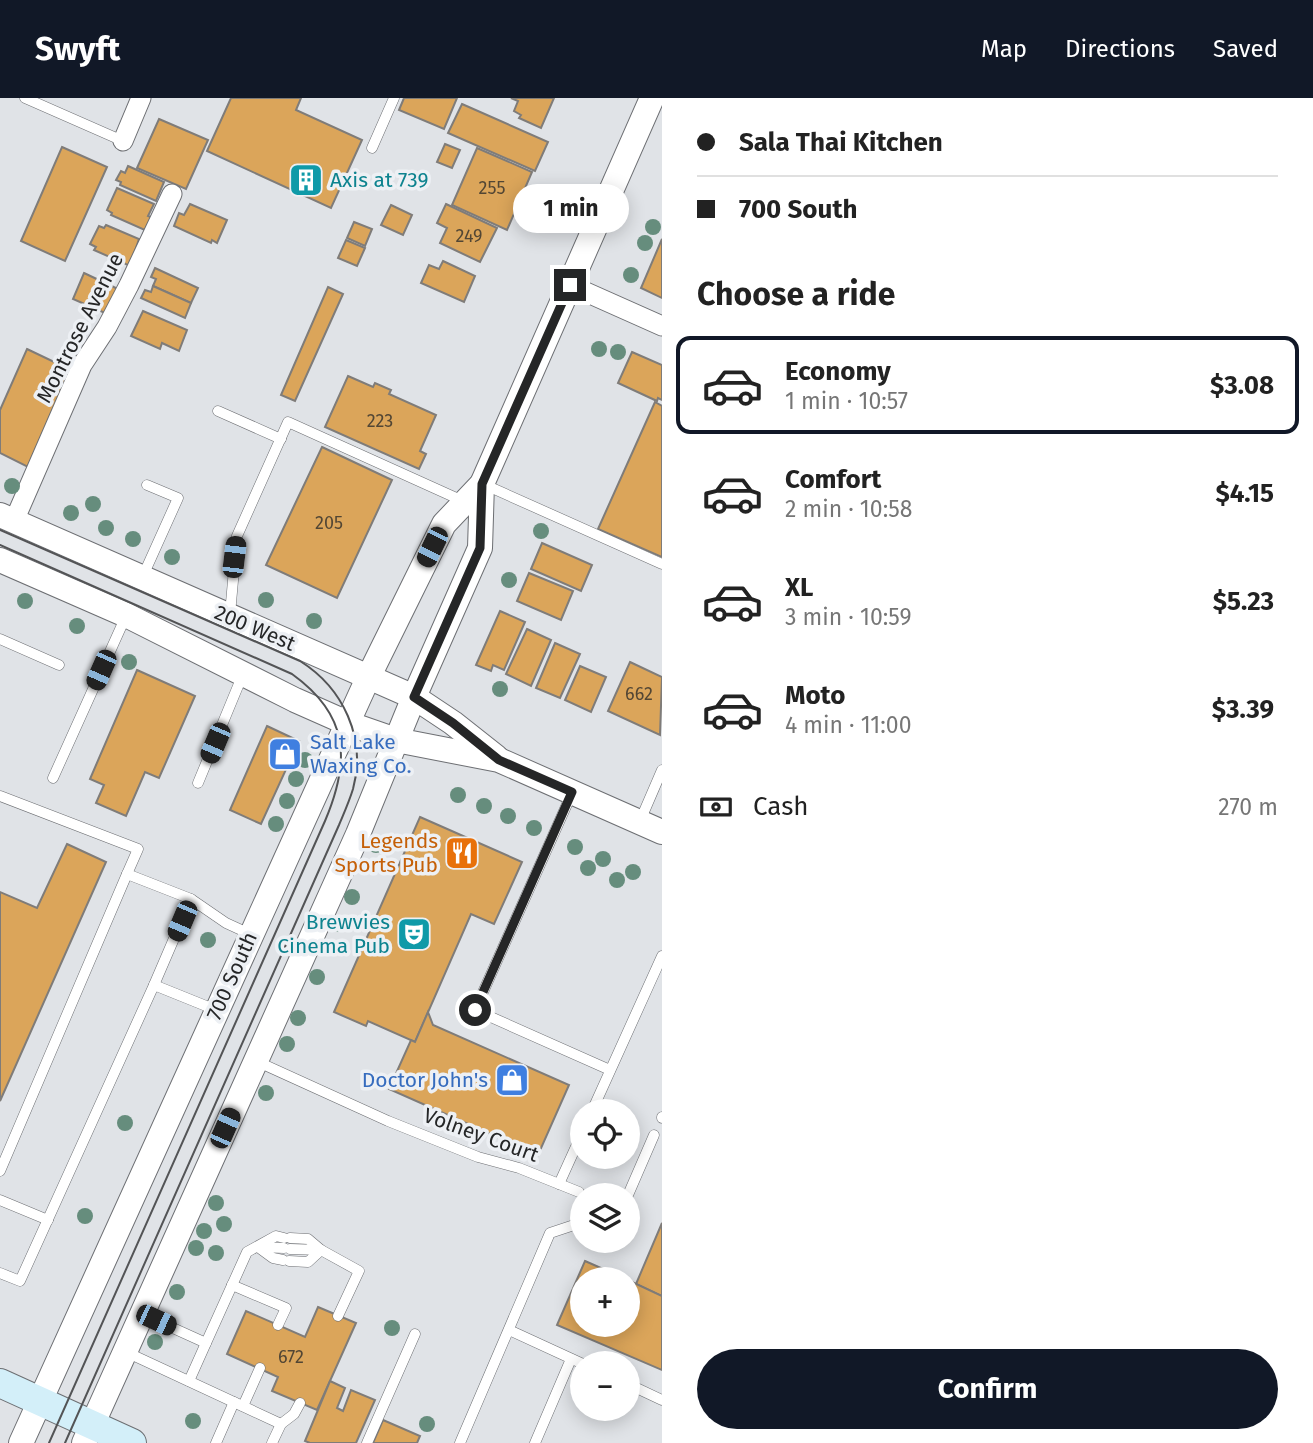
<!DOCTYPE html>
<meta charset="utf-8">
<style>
:root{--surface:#fff;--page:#f2f2f2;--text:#222;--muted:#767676;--line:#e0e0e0;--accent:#111827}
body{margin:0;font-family:"Fira Sans",sans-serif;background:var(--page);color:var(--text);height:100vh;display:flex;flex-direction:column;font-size:26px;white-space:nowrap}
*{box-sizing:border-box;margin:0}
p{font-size:23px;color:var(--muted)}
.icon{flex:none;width:38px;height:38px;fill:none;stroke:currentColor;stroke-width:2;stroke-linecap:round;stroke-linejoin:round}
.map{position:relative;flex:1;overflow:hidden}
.details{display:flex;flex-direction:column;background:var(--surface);width:651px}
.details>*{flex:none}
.hud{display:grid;align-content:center;height:154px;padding:0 35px;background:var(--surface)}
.controls{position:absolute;left:570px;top:1001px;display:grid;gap:14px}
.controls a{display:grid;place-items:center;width:70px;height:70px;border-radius:50%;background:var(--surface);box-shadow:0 4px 18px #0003;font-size:35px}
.end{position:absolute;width:32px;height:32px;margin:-16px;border:9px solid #252627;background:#fff;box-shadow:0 0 0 4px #fff}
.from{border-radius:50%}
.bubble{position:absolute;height:49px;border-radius:24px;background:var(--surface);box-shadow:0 4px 18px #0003;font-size:23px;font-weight:700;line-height:49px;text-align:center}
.car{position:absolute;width:21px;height:42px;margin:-21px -10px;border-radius:9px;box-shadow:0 0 5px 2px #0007;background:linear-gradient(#222 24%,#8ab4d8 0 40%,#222 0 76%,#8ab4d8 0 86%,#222 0)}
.hud b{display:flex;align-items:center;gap:24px;height:66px;font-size:26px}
.hud b+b{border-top:2px solid var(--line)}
.hud i{width:18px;height:18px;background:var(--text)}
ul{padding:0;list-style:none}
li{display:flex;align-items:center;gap:21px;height:98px;margin:0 14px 10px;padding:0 21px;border:4px solid transparent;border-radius:14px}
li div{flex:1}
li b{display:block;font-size:26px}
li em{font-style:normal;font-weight:700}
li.current{border-color:var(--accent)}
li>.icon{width:63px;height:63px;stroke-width:1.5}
h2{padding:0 35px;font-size:32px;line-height:84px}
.pay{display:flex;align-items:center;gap:18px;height:77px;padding:0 35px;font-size:26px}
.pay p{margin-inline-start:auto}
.primary-button{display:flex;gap:14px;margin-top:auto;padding:14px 35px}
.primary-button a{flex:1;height:80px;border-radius:42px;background:var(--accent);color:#fff;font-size:28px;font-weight:700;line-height:80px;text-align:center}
header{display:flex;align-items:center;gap:42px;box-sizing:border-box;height:98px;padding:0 35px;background:var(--accent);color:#fff}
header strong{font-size:33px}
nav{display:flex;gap:38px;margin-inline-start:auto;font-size:24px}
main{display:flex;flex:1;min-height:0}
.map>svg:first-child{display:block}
</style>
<header>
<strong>Swyft</strong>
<nav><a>Map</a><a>Directions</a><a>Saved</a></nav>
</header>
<main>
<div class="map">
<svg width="662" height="1345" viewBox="0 0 662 1345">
<rect width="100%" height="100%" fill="#e0e3e7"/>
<g fill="#dba55a" stroke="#7f7c79" stroke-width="2">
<polygon points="231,0 301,0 296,12 362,42 331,110 207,53"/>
<polygon points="404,0 457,0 444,31 399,12"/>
<polygon points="511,0 554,0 541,30 519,20 521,17 514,13 518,3"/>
<polygon points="462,6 548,44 535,73 448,35"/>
<polygon points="159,21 208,42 186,91 137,70"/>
<polygon points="445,46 460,52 452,70 437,64"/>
<polygon points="62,49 107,69 65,163 21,143"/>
<polygon points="477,50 532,74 507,132 452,107"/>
<polygon points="128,68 164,84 156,103 120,87 121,84 116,82 121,73 125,75"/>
<polygon points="117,90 154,106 148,118 153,120 147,133 111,117 112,115 107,112"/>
<polygon points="190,106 227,122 217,145 212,142 211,145 174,128 179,115 184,117"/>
<polygon points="446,106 497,130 480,164 440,145 447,130 437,125"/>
<polygon points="391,107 412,117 403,137 381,127"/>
<polygon points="354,124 372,131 365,148 347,140"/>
<polygon points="106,127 139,141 130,168 94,152 96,149 90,146 99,128 104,130"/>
<polygon points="662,141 662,200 641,190"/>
<polygon points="346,142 365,150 357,168 338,160"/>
<polygon points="443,163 475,178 464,204 421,185 429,167 439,171"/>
<polygon points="155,170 198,190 191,205 153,188 156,181 151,179"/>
<polygon points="84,175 120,192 105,215 73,201"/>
<polygon points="153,188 191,205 185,220 141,200 145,192 151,194"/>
<polygon points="328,189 343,196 295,303 281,297"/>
<polygon points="143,213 187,232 179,253 162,245 160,251 131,238"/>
<polygon points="27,251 71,272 28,369 0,355 0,312"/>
<polygon points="632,254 662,267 662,302 658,300 657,303 618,285"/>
<polygon points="348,278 373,289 375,285 391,292 389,296 436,317 420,353 426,356 419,371 325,329"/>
<polygon points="655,304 662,308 662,459 598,431"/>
<polygon points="322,349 392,382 337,500 266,467"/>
<polygon points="542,445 592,467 581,493 531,471"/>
<polygon points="529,475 573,493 561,522 517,503"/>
<polygon points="500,513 525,524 504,572 493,567 491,573 476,567"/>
<polygon points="527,531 551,542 531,588 506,576"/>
<polygon points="555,545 580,556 560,600 536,590"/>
<polygon points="630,564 662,579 660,637 608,613"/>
<polygon points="580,568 606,579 591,614 565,602"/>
<polygon points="137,572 195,598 159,680 145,674 126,718 96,705 104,687 90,681"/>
<polygon points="267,628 299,643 261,726 230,712"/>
<polygon points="420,719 522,764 494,826 471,816 415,944 368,923 366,928 334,914"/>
<polygon points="67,746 106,764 0,1003 0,794 37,810"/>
<polygon points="428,914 433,927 569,987 538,1057 389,991 411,942 415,944"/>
<polygon points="662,1125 662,1198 636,1186"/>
<polygon points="585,1163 626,1181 583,1181 583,1227 628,1227 628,1182 662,1198 662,1272 557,1227"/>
<polygon points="318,1209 356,1225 317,1312 272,1293 278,1279 227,1256 246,1213 305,1239"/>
<polygon points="330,1283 345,1290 337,1310 343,1313 351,1292 375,1302 356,1345 310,1345 305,1343"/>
<polygon points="383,1322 420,1338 417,1345 373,1345"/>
</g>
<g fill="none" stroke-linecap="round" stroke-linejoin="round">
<g stroke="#6d6f73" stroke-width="11">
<g id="service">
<polyline points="25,0 123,43"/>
<polyline points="372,50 394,0"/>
<polyline points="218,313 281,341"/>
<polyline points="483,386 662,466"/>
<polyline points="142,480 178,400 147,387"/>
<polyline points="230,516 237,438 288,324 463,403"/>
<polyline points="0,541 59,567"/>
<polyline points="53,680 126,518"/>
<polyline points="198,685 243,576"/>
<polyline points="572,695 475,912 610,972"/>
<polyline points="0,698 138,751 127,776 191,801 226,825 250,836"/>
<polyline points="640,723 662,672"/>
<polyline points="154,887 191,801"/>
<polyline points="256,963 388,1023 478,1059 519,1070 579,1094"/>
<polyline points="592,1013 662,858"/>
<polyline points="662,1020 662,1019"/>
<polyline points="0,1073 127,776"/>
<polyline points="559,1086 583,1033"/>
<polyline points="628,1097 654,1037"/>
<polyline points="0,1102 48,1122"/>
<polyline points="290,1140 308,1141 321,1152 359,1173 338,1218"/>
<polyline points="258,1149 273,1160 283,1162"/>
<polyline points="259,1149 284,1150"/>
<polyline points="290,1151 320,1152"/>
<polyline points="289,1163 308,1164 321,1152"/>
<polyline points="0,1175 20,1183 154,887 216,912"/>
<polyline points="232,1187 286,1210 278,1227"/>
<polyline points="142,1216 206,1245 189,1283"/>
<polyline points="509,1232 583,1266"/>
<polyline points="206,1245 247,1154 276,1138 284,1140"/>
<polyline points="126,1254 281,1326"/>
<polyline points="628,1286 662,1302"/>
<polyline points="243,1308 260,1270"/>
<polyline points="216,1345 234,1304"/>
<polyline points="272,1345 281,1326 294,1316 300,1305"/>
<polyline points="367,1345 415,1236"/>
<polyline points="460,1345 550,1135 583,1124"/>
<polyline points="535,1345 571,1261"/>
</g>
</g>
<g stroke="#6d6f73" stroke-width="21">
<g id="minor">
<polyline points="123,43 141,0"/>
<polyline points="570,187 662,228"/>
<polyline points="14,423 82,267 107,229 129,187 172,96"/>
</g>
</g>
<g stroke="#6d6f73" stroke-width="26">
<g id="tertiary">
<polyline points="0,417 414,599 453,625 496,659"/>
<polyline points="0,462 126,517 295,602 347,625 396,642 499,662 662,734"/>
<polyline points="21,1345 368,580 444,426 482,386"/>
<polyline points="84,1345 358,736 414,599 480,450 482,386 652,0"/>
</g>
</g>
<g stroke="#6d6f73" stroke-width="30">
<polyline id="secondary" points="0,1285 132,1345"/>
</g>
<use href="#service" stroke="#fff" stroke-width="10"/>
<use href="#minor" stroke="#fff" stroke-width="19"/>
<use href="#tertiary" stroke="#fff" stroke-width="24"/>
<use href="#secondary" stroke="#d3eff9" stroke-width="28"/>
<g stroke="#535456" stroke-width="2">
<path d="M0,432L300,563C343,590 367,640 353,691C349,704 344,715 339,727L65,1345"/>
<path d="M0,447L292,576C349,617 351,662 325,723L49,1345"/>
</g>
</g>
<g fill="#668d7d">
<circle cx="653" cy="129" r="8"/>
<circle cx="645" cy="145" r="8"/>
<circle cx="631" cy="177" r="8"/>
<circle cx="599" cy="251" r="8"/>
<circle cx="618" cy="254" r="8"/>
<circle cx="12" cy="388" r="8"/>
<circle cx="93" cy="406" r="8"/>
<circle cx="71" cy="415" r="8"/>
<circle cx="106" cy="430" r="8"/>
<circle cx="541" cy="433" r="8"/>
<circle cx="133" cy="441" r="8"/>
<circle cx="172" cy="459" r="8"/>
<circle cx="509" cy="482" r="8"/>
<circle cx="266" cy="502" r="8"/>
<circle cx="25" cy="503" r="8"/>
<circle cx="314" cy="523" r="8"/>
<circle cx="77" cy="528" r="8"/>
<circle cx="129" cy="564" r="8"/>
<circle cx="500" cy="591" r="8"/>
<circle cx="305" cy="662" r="8"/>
<circle cx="296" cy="681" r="8"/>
<circle cx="458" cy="697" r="8"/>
<circle cx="287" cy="703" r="8"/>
<circle cx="484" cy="708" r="8"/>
<circle cx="508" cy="718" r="8"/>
<circle cx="276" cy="726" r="8"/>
<circle cx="534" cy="730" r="8"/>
<circle cx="376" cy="747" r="8"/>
<circle cx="575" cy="749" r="8"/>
<circle cx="603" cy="761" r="8"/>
<circle cx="588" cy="770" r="8"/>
<circle cx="633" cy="774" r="8"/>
<circle cx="617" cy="782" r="8"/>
<circle cx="352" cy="799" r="8"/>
<circle cx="340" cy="826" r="8"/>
<circle cx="208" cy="842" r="8"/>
<circle cx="317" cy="879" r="8"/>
<circle cx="298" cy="920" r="8"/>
<circle cx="287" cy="946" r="8"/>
<circle cx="266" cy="995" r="8"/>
<circle cx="125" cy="1025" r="8"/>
<circle cx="216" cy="1105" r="8"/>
<circle cx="85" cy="1118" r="8"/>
<circle cx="224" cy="1126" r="8"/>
<circle cx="204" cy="1133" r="8"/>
<circle cx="196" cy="1150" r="8"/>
<circle cx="216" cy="1155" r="8"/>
<circle cx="177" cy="1194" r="8"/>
<circle cx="392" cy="1230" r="8"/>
<circle cx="155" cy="1244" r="8"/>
<circle cx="193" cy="1323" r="8"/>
<circle cx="427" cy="1326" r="8"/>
</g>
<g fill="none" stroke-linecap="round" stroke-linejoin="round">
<polyline stroke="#252627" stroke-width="9" points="475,912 572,694 499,662 453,625 414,599 480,450 482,386 570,187"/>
</g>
<defs>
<g id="building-square" transform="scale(1.75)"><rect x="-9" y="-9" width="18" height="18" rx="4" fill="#0f9aa8" stroke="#edf0f4"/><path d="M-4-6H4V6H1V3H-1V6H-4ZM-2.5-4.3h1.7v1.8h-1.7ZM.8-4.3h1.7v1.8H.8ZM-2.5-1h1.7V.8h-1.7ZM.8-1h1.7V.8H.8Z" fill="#fff"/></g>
<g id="shop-square" transform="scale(1.75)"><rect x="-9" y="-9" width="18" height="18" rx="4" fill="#3f7fe0" stroke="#edf0f4"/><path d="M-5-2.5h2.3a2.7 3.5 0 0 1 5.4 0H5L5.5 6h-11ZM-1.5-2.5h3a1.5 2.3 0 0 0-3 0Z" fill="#fff"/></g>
<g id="restaurant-square" transform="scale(1.75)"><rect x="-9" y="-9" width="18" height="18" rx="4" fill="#e8710a" stroke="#edf0f4"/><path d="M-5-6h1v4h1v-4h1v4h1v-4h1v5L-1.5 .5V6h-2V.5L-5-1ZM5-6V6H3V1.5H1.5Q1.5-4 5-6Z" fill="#fff"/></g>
<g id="theatre-square" transform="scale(1.75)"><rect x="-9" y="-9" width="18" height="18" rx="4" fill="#0f9aa8" stroke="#edf0f4"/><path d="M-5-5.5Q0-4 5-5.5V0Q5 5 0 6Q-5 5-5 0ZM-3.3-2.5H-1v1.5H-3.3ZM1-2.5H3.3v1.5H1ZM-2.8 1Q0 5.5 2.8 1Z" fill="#fff"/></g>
</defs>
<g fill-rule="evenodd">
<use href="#building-square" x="306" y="82"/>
<use href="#shop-square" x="285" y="656"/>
<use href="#restaurant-square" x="462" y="755"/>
<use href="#theatre-square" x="414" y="836"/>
<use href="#shop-square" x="512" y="982"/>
</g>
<g text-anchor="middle" stroke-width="7" stroke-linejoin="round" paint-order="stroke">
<g font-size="18" fill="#524634">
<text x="492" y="96">255</text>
<text x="469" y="144">249</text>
<text x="380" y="329">223</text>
<text x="329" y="431">205</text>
<text x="639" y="602">662</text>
<text x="291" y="1265">672</text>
</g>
<g font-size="21" fill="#0d838f" stroke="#edf0f4" text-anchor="start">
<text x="330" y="89">Axis at 739</text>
<text x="390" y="831" text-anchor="end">Brewvies<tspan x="390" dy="24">Cinema Pub</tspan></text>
</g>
<g font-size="21" fill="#252627" stroke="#edf0f4">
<text transform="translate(80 230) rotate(-63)" y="7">Montrose Avenue</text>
<text transform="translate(255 530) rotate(23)" y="7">200 West</text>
<text transform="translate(232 878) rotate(-66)" y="7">700 South</text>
<text transform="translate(481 1037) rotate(20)" y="7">Volney Court</text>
</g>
<g font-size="21" fill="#366cbe" stroke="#edf0f4" text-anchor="start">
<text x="310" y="651">Salt Lake<tspan x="310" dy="24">Waxing Co.</tspan></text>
<text x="488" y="989" text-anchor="end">Doctor John's</text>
</g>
<g font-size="21" fill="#c56008" stroke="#edf0f4" text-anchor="end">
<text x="438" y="750">Legends<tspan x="438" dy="24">Sports Pub</tspan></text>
</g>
</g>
</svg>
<div class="controls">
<a><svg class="icon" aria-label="locate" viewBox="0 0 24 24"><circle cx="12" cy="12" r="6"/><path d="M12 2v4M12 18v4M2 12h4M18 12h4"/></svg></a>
<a><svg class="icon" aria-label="layers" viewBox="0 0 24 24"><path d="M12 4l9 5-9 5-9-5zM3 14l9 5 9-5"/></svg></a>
<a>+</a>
<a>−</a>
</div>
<i class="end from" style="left:475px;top:912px"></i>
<i class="end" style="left:570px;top:187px"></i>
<div class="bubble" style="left:513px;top:86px;width:116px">1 min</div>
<i class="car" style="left:432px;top:449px;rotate:206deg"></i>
<i class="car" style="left:234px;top:459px;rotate:7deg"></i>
<i class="car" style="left:101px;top:572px;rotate:204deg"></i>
<i class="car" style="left:215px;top:645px;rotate:203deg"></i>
<i class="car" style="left:182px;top:823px;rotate:203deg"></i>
<i class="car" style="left:225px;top:1030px;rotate:24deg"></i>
<i class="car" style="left:156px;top:1222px;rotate:115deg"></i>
</div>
<section class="details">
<div class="hud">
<b><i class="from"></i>Sala Thai Kitchen</b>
<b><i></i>700 South</b>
</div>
<h2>Choose a ride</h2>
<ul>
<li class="current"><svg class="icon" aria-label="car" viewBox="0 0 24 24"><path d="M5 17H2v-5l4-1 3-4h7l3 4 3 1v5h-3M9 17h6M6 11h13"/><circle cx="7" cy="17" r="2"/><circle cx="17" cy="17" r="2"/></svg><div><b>Economy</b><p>1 min · 10:57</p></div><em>$3.08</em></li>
<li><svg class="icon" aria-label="car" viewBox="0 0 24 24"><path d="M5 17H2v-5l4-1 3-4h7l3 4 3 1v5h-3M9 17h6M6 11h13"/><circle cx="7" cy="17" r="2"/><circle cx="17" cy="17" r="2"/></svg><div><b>Comfort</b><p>2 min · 10:58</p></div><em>$4.15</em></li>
<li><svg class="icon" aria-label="car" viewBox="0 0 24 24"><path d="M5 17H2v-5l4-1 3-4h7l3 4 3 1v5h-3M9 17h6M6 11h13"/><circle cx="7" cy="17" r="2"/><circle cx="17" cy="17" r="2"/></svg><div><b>XL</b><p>3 min · 10:59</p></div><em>$5.23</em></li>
<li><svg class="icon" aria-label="car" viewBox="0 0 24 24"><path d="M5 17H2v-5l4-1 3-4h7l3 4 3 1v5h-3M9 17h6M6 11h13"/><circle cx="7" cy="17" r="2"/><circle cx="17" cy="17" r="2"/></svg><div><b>Moto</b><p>4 min · 11:00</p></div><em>$3.39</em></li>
</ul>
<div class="pay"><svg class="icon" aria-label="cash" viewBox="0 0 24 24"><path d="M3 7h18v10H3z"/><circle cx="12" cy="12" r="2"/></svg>Cash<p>270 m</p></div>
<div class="primary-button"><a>Confirm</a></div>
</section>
</main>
